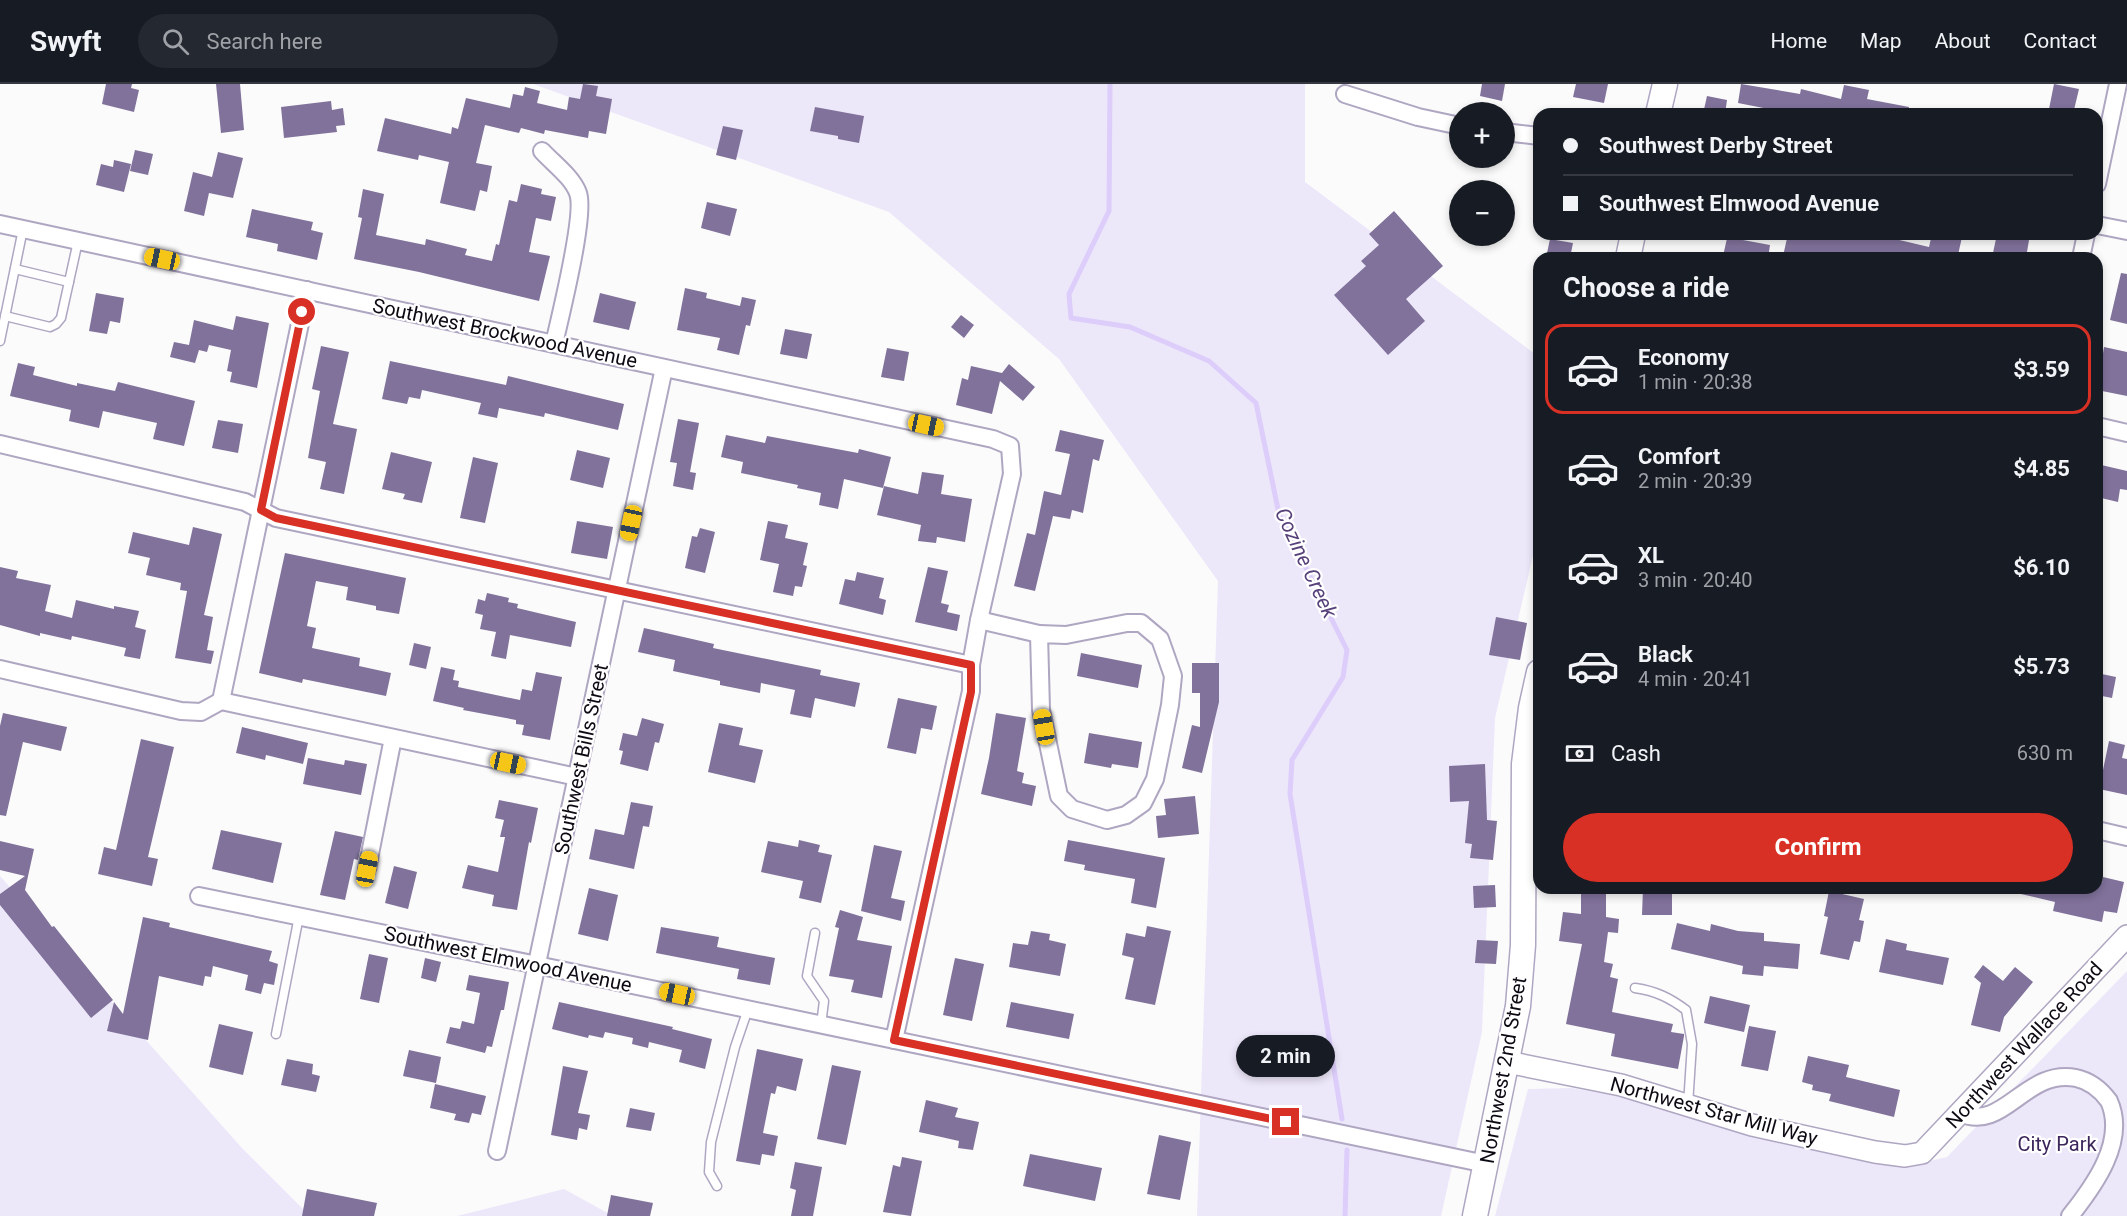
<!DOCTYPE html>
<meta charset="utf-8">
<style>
:root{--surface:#171b24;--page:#242831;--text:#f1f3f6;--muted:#9ea1a6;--line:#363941;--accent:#d93025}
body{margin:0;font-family:Roboto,sans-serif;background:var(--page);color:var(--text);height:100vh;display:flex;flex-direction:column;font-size:22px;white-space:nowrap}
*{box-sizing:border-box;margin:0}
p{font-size:20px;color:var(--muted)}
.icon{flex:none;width:33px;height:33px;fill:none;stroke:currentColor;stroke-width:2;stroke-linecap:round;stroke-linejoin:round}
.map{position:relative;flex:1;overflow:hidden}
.panel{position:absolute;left:1533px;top:168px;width:570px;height:642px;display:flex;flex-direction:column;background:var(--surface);border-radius:18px;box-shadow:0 3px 9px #0003}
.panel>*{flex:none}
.top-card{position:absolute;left:1533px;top:24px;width:570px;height:132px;border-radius:18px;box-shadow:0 3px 9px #0003;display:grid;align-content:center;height:132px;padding:0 30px;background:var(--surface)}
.controls{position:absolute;left:1449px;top:18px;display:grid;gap:12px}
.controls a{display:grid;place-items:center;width:66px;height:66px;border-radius:50%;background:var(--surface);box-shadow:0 3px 9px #0003;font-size:30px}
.end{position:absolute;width:27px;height:27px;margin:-14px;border:8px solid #d93025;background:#fff;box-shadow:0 0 0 3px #fff}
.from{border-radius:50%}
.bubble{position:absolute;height:42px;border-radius:21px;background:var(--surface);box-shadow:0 3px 9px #0003;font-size:20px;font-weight:700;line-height:42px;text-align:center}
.car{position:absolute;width:18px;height:36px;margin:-18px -9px;border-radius:8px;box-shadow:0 0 4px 2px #0007;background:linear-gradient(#f5c518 24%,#345 0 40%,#f5c518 0 76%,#345 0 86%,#f5c518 0)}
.top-card b{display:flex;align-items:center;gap:21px;height:57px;font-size:22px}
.top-card b+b{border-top:2px solid var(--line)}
.top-card i{width:15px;height:15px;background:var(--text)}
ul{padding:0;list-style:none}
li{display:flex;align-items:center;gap:18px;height:90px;margin:0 12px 9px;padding:0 18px;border:3px solid transparent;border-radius:18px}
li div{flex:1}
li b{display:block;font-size:22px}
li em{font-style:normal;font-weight:700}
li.current{border-color:var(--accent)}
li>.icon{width:54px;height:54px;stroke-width:1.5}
h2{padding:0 30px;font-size:27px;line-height:72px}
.pay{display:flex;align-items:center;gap:15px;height:66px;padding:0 30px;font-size:22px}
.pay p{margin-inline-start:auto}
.button{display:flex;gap:12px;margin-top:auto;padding:12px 30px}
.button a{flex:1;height:69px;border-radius:36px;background:var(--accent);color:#fff;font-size:24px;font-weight:700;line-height:69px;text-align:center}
header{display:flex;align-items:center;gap:36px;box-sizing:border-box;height:84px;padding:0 30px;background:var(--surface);border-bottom:2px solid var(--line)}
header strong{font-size:28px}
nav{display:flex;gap:33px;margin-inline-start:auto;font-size:21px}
.search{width:420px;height:54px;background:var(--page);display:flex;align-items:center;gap:15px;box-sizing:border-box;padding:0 21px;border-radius:33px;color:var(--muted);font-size:22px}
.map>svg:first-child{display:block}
</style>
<header>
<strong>Swyft</strong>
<div class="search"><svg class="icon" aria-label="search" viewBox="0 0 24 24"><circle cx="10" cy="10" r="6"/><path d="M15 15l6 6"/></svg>Search here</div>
<nav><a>Home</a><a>Map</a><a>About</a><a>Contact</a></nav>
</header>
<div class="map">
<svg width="2127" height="1132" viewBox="0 0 2127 1132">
<rect width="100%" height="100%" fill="#fbfbfb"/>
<g fill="#ede7fa">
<polygon points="533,0 1305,0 1305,98 1539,273 1539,446 1495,634 1482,948 1441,1132 1197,1132 1218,497 1059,275 889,128"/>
<polygon points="0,792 241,1063 310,1132 0,1132"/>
<polygon points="2127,887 2127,1132 1495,1132 1528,1005 1572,1004 1644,1017 1908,1082 1947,1073"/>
<polygon points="564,1105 613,1132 457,1132"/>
</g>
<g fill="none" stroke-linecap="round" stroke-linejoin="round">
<g stroke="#dccdfa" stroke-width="5">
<polyline points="1110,0 1109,127 1069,210 1071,234 1130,243 1209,277 1256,319 1279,430 1347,566 1343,593 1292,676 1290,710 1342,1035"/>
<polyline points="1345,1132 1347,1066"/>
</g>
</g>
<g fill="#80729b">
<polygon points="106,0 132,0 131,4 139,6 134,28 102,20"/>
<polygon points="216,0 240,0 244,46 221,49"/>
<polygon points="583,0 598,2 596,12 612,15 606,50 589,47 588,54 545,46 544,50 521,44 519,49 485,41 476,79 492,82 487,108 480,106 475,127 440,119 449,78 419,71 418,76 377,67 385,34 451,50 452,43 458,45 466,14 510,24 513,10 523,12 525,3 540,7 537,19 567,26 569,13 580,15"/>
<polygon points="1482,0 1505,0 1502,17 1480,12"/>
<polygon points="1576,0 1608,0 1604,19 1573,13"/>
<polygon points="1741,0 1800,10 1801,5 1841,15 1844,1 1869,6 1867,15 1909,23 1908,30 1794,30 1738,19"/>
<polygon points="2054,0 2079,5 2073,30 2048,30"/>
<polygon points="1707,12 1727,16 1725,30 1703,30"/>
<polygon points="331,17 332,26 343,24 345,41 336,42 337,48 284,54 281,23"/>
<polygon points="815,23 864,32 859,59 838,55 838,52 810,47"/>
<polygon points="723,42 743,46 736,76 716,71"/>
<polygon points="135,66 153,70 148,91 130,87"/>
<polygon points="218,68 243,74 233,114 209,109 204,132 184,127 193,88 212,93"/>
<polygon points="114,76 131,80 124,108 96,101 101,80 113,83"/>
<polygon points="521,100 542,105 541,110 556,113 551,137 536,134 529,168 550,172 539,217 419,188 354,175 362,134 358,133 363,105 384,110 376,151 425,161 426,155 467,165 465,171 492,177 496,160 499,161 509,116 517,118"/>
<polygon points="707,118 737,125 730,152 701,144"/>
<polygon points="252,125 313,138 311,146 323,149 317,176 277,167 278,160 246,153"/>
<polygon points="1394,127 1443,182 1406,215 1425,237 1388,271 1334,211 1366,182 1361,177 1379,161 1369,150"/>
<polygon points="1728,150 1745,150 1743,156 1770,161 1768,174 1723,172"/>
<polygon points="1788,150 1874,150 1929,163 1932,150 1949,150 1962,153 1958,171 1953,170 1952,174 1795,174 1783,172"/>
<polygon points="1997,150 2030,150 2026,174 1993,169"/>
<polygon points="1550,155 1573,159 1570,174 1546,174"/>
<polygon points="2121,189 2127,190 2127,240 2110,236"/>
<polygon points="685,204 707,209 706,214 740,222 742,213 756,216 750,242 746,241 739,271 717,266 720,254 677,246"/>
<polygon points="96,209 124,214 120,239 110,237 107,250 89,247"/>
<polygon points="600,209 636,218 629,246 593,238"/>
<polygon points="961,231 974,241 964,254 951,243"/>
<polygon points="236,232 269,239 257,304 230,298 232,288 227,287 231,266 209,261 207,268 199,266 195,279 170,273 174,258 189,261 194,236 233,246"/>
<polygon points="785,245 812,250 807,275 780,270"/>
<polygon points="321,262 349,268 333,340 357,345 344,410 320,405 326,378 308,374 320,307 312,305"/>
<polygon points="2104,263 2127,268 2127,312 2097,306"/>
<polygon points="887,264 909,268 904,297 881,293"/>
<polygon points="390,277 506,301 508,292 624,320 618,346 545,329 544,333 499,324 497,334 478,330 481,319 422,306 420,315 409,313 407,320 382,315"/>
<polygon points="18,279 35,283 33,291 77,302 77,299 115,307 118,298 195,317 184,362 153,355 157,339 103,327 99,344 69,337 71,326 10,312"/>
<polygon points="1009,280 1035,303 1023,317 1000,297 992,330 956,321 962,294 968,296 971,282 1002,289"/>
<polygon points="678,335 699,339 690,388 696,389 693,406 673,402 677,379 670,378"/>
<polygon points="218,336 243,340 238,369 212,364"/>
<polygon points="1060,346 1104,356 1099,377 1093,375 1083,429 1072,426 1070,435 1053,432 1035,507 1014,502 1027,449 1035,451 1044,407 1061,411 1070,370 1055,367"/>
<polygon points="726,351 765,359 767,352 858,369 859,365 891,373 883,404 844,395 838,425 819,421 821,409 797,404 798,401 741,389 743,378 721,373"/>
<polygon points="577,366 610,374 603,404 570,396"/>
<polygon points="391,368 432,378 422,419 403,415 405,410 382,405"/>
<polygon points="473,373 498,379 485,439 460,434"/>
<polygon points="2097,380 2127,387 2127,406 2120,405 2118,418 2097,413"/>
<polygon points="922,388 944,391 941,410 972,415 965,458 937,453 936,459 918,457 921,441 877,431 884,402 918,410"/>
<polygon points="577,437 613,443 607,475 571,469"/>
<polygon points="768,437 788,441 785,454 808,459 803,481 807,482 802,503 795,502 793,512 773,508 779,480 760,476"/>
<polygon points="193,443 222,450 204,531 213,533 207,566 214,567 211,580 175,574 187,507 180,506 181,499 146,491 150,474 128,469 133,448 189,461"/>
<polygon points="700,444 715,448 705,489 685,484 692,452 697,453"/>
<polygon points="285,469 406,494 399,530 376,526 376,522 346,516 348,503 316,497 307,542 316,544 312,564 360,574 359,582 391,589 386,612 303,595 302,599 259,589"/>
<polygon points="0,483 18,487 16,494 51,501 45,527 72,534 76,516 114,525 114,522 139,527 135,543 146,546 140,575 124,572 126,564 72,552 71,556 40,549 40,552 0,541"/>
<polygon points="928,483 948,487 941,519 949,521 947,528 960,531 957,547 915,538"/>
<polygon points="857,488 884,494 879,514 886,516 883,531 839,520 845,495 855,497"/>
<polygon points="487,509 509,514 508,518 518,520 517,524 576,538 571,563 510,551 506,575 491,572 496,548 480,545 483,531 475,529 478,515 485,517"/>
<polygon points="1496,533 1527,539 1520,576 1489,571"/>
<polygon points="644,544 714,560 713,564 821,586 820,591 860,599 855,623 815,614 811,634 790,630 795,606 761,599 760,609 720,601 720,597 673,587 675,576 638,568"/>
<polygon points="414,559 431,563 426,585 409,581"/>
<polygon points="1081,569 1142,581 1138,604 1077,592"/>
<polygon points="1192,579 1219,579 1219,618 1202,689 1182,684 1192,641 1200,643 1200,609 1192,609"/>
<polygon points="441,583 455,586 453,596 459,597 458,603 520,616 522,605 532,607 536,588 562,593 550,656 522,651 524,641 516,640 516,636 463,626 464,624 433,617"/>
<polygon points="2097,589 2116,593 2112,614 2097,611"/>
<polygon points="898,614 937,622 932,646 921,644 916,670 887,664"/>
<polygon points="3,629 67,643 61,667 23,658 6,732 0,731 0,642"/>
<polygon points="996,629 1026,634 1017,687 1024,689 1022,699 1036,702 1032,722 981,710 989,674"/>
<polygon points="642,634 664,640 659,659 655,658 648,687 620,680 623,667 619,666 623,649 637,652"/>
<polygon points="719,639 743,644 739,661 763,666 755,699 708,688"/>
<polygon points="242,643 308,659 303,680 266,671 265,676 236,669"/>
<polygon points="1089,649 1142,658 1138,684 1112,680 1111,684 1084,679"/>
<polygon points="141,655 174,663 148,773 158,775 152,802 98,790 104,763 116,766"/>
<polygon points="2109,657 2125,661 2122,674 2127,675 2127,711 2099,705"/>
<polygon points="308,674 344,681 345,676 367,680 361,711 303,700"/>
<polygon points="1485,680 1487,736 1497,737 1493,776 1470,774 1472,760 1465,759 1469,717 1450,718 1449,682"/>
<polygon points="1195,712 1199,750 1158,754 1156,732 1166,731 1164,715"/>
<polygon points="499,716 538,724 531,759 529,758 517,826 492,822 494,811 462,804 468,781 498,788 505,753 500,753 504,736 495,734"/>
<polygon points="631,718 653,722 649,743 643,742 634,785 589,775 595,745 624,751"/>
<polygon points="221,746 282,759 273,799 212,785"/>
<polygon points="335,747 363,753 358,776 354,775 345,816 320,811"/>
<polygon points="799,756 820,761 818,768 832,771 821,819 799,814 803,797 761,788 768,757 798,763"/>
<polygon points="1068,756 1165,774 1156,824 1131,819 1135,795 1084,786 1085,781 1064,777"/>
<polygon points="0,757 34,765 25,806 52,843 54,842 113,916 91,934 0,821 0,810 25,792 0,786"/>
<polygon points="874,761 902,767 891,814 905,817 901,837 861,827"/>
<polygon points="394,782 417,788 408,825 385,819"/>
<polygon points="2103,793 2124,798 2117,829 2104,827 2102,838 2053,827 2055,818 2021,810 2022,804 2097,804 2097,798 2102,799"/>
<polygon points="1495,801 1496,823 1474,824 1473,802"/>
<polygon points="589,804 618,811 608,857 578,850"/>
<polygon points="1581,804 1606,804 1606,833 1619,835 1618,849 1608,848 1604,878 1613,880 1610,893 1618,895 1612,928 1673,940 1671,948 1684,950 1684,952 1678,985 1611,972 1615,950 1566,940 1582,860 1559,857 1563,828 1581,830"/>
<polygon points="1643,804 1672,804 1672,831 1642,831"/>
<polygon points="1829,807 1864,815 1859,836 1864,837 1860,858 1854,857 1849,876 1820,870 1828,833 1824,832"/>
<polygon points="840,826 863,833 857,856 892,862 882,914 851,908 854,896 829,892 839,844 835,843"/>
<polygon points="143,833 170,839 169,843 272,867 269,877 278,880 274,901 264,899 261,910 245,906 248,891 213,882 211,893 205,892 203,902 159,892 148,956 107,947 114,918 123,930"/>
<polygon points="1677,839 1710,847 1711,840 1738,847 1764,849 1764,857 1800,860 1798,885 1764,882 1763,892 1742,890 1743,882 1671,865"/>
<polygon points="1147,842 1171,847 1155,921 1125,915 1134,874 1122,871 1126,849 1145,853"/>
<polygon points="661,843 719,853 717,863 775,874 770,901 737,895 739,885 656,869"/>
<polygon points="1031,847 1050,850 1049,856 1066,860 1060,892 1009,883 1013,859 1028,861"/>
<polygon points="1886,855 1907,860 1906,866 1949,874 1943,901 1879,888"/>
<polygon points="1477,856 1498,857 1496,880 1475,879"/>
<polygon points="369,870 388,874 379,919 360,915"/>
<polygon points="425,874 441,878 436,898 421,894"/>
<polygon points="955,874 984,880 972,937 943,931"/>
<polygon points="1983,881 2003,897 2015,883 2033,898 2004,933 2000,948 1971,941 1981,899 1974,893"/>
<polygon points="469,891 509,898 504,926 501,926 492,963 487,962 485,969 446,959 450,943 460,945 462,937 474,940 480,909 466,906"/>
<polygon points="1710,912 1750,921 1744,948 1704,939"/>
<polygon points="559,918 673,943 672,945 712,955 705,985 679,978 682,966 649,958 648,964 632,960 633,954 605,948 603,954 589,951 588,954 552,945"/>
<polygon points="1011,918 1074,930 1069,955 1006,943"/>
<polygon points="219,940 253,948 243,991 209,983"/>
<polygon points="1749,942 1776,947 1768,987 1741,982"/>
<polygon points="757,965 803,975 796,1007 777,1002 775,1010 771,1009 763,1049 778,1052 774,1072 762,1070 760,1081 736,1077"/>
<polygon points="409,966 441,973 436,999 403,992"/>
<polygon points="1808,972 1849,981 1846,993 1900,1006 1894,1033 1829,1017 1831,1010 1812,1006 1813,1001 1802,998"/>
<polygon points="287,975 313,980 312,990 320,992 316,1008 281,1001"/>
<polygon points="832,981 861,987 846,1061 817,1055"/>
<polygon points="563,982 588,987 578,1029 590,1031 587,1046 579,1044 577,1056 551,1051"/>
<polygon points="435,1000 486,1012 481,1031 472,1029 469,1039 454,1036 456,1030 430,1024"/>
<polygon points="926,1016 958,1024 955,1033 979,1038 973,1066 958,1064 959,1057 919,1048"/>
<polygon points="630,1024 655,1029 651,1047 626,1043"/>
<polygon points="1159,1051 1191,1058 1180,1116 1147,1110"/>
<polygon points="1030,1070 1102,1084 1095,1117 1023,1102"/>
<polygon points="902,1073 922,1077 911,1132 883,1128 893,1081 900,1083"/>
<polygon points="795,1078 822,1083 813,1132 791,1132 796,1106 790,1104"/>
<polygon points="307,1105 377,1119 374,1132 302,1132"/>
<polygon points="611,1111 653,1119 650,1132 607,1132"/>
</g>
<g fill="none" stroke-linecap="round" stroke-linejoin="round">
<g stroke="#afa6c2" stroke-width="11">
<g id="service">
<polyline points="15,185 69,198"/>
<polyline points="5,232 50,243 56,240 61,234 78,157"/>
<polyline points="0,257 23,145"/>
<polyline points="815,849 807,892 824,917 821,941"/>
<path d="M1635,904C1656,907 1670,914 1686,926L1692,960L1688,1021"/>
<polyline points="276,950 299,832"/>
<polyline points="717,1102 709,1088 711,1058 735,963 748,925"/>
</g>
</g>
<g stroke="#afa6c2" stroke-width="20">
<g id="minor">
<polyline points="1345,10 1418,33 1460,42"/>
<polyline points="1504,48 1539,52"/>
<path d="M542,67C554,80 572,93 578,109C586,130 560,233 554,260"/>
<polyline points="2097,100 2118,0"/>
<polyline points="0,140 993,355 1010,362 1012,390 979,536 971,581 971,607 894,956"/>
<polyline points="2097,141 2127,147"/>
<polyline points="2081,174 2086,150"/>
<polyline points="2097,342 2127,349"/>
<polyline points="0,360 245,418 276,434 971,581"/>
<polyline points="979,536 1039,550"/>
<polygon points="1127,539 1141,539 1160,555 1173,592 1170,621 1155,695 1143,719 1126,731 1107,736 1072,725 1059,712 1041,626 1039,550 1066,551"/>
<polyline points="0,585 181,627 201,628 221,617 577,693"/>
<polyline points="221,617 307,206"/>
<polyline points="2097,746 2127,753"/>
<polyline points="367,785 393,654"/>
<polyline points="199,812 537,881 1486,1080"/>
<path d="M1960,1029C2004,1049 2025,984 2076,994C2090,997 2101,1006 2109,1017C2127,1057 2094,1102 2070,1132"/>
<polyline points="497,1067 664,284"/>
</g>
</g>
<g stroke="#afa6c2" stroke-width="24">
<polyline id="tertiary" points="1507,978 1621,1001 1752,1041 1875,1068 1905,1072 1922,1069 2127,852"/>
</g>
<g stroke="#afa6c2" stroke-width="27">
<g id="secondary">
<polyline points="1658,30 1665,0"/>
<polyline points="1628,174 1633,150"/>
<polyline points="1475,1132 1518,922 1523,861 1524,680 1531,624 1539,588"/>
</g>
</g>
<use href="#service" stroke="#fff" stroke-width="8"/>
<use href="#minor" stroke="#fff" stroke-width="16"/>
<use href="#tertiary" stroke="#fff" stroke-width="21"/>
<use href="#secondary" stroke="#fff" stroke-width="24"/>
</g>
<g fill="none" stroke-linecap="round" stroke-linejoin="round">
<polyline stroke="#d93025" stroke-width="8" points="302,228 261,426 276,434 971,581 971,608 894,956 1286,1038"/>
</g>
<g text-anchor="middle" stroke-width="4.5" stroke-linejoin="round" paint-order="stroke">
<g font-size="20" fill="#0d0a13" stroke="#fff">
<text transform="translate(505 249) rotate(12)" y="7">Southwest Brockwood Avenue</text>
<text transform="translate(581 675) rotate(-78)" y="7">Southwest Bills Street</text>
<text transform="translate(508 875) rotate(12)" y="7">Southwest Elmwood Avenue</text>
<text transform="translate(2024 961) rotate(-47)" y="7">Northwest Wallace Road</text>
<text transform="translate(1503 986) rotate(-80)" y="7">Northwest 2nd Street</text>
<text transform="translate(1714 1027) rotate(15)" y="7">Northwest Star Mill Way</text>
</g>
<g font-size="20" fill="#3c265c" stroke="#fff">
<text x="2057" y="1067">City Park</text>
</g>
<g font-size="21" font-style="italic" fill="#57417a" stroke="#fff">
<text transform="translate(1306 479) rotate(65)" y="7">Cozine Creek</text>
</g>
</g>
</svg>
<div class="controls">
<a>+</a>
<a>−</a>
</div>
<i class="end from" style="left:302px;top:228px"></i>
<i class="end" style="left:1286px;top:1038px"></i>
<div class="bubble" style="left:1236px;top:951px;width:99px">2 min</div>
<i class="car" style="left:162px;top:175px;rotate:282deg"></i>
<i class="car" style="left:926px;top:341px;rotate:102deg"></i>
<i class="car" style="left:631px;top:439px;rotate:192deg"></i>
<i class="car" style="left:1044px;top:643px;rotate:350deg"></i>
<i class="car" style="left:508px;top:679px;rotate:102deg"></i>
<i class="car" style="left:367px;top:785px;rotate:11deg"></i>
<i class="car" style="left:677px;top:910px;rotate:282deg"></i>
<div class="top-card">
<b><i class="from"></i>Southwest Derby Street</b>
<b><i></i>Southwest Elmwood Avenue</b>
</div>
<section class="panel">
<h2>Choose a ride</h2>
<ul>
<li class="current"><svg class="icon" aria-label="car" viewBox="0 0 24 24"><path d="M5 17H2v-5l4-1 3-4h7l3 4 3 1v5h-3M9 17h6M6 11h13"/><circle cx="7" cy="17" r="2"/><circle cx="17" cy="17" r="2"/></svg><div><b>Economy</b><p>1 min · 20:38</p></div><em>$3.59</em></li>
<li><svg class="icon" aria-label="car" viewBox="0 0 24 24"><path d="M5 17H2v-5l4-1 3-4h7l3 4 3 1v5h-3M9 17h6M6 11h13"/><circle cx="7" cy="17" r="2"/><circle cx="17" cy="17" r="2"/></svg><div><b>Comfort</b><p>2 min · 20:39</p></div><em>$4.85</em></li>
<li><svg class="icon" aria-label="car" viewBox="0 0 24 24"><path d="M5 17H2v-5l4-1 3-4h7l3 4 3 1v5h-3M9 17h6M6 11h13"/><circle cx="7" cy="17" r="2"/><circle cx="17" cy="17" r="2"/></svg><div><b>XL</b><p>3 min · 20:40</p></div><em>$6.10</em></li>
<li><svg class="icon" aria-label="car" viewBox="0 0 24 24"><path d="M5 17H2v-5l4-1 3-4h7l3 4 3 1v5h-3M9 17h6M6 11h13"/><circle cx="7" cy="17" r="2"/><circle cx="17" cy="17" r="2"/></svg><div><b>Black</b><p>4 min · 20:41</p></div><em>$5.73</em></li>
</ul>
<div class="pay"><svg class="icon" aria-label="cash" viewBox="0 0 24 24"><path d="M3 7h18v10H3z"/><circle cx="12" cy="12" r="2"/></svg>Cash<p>630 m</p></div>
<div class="button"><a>Confirm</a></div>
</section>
</div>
